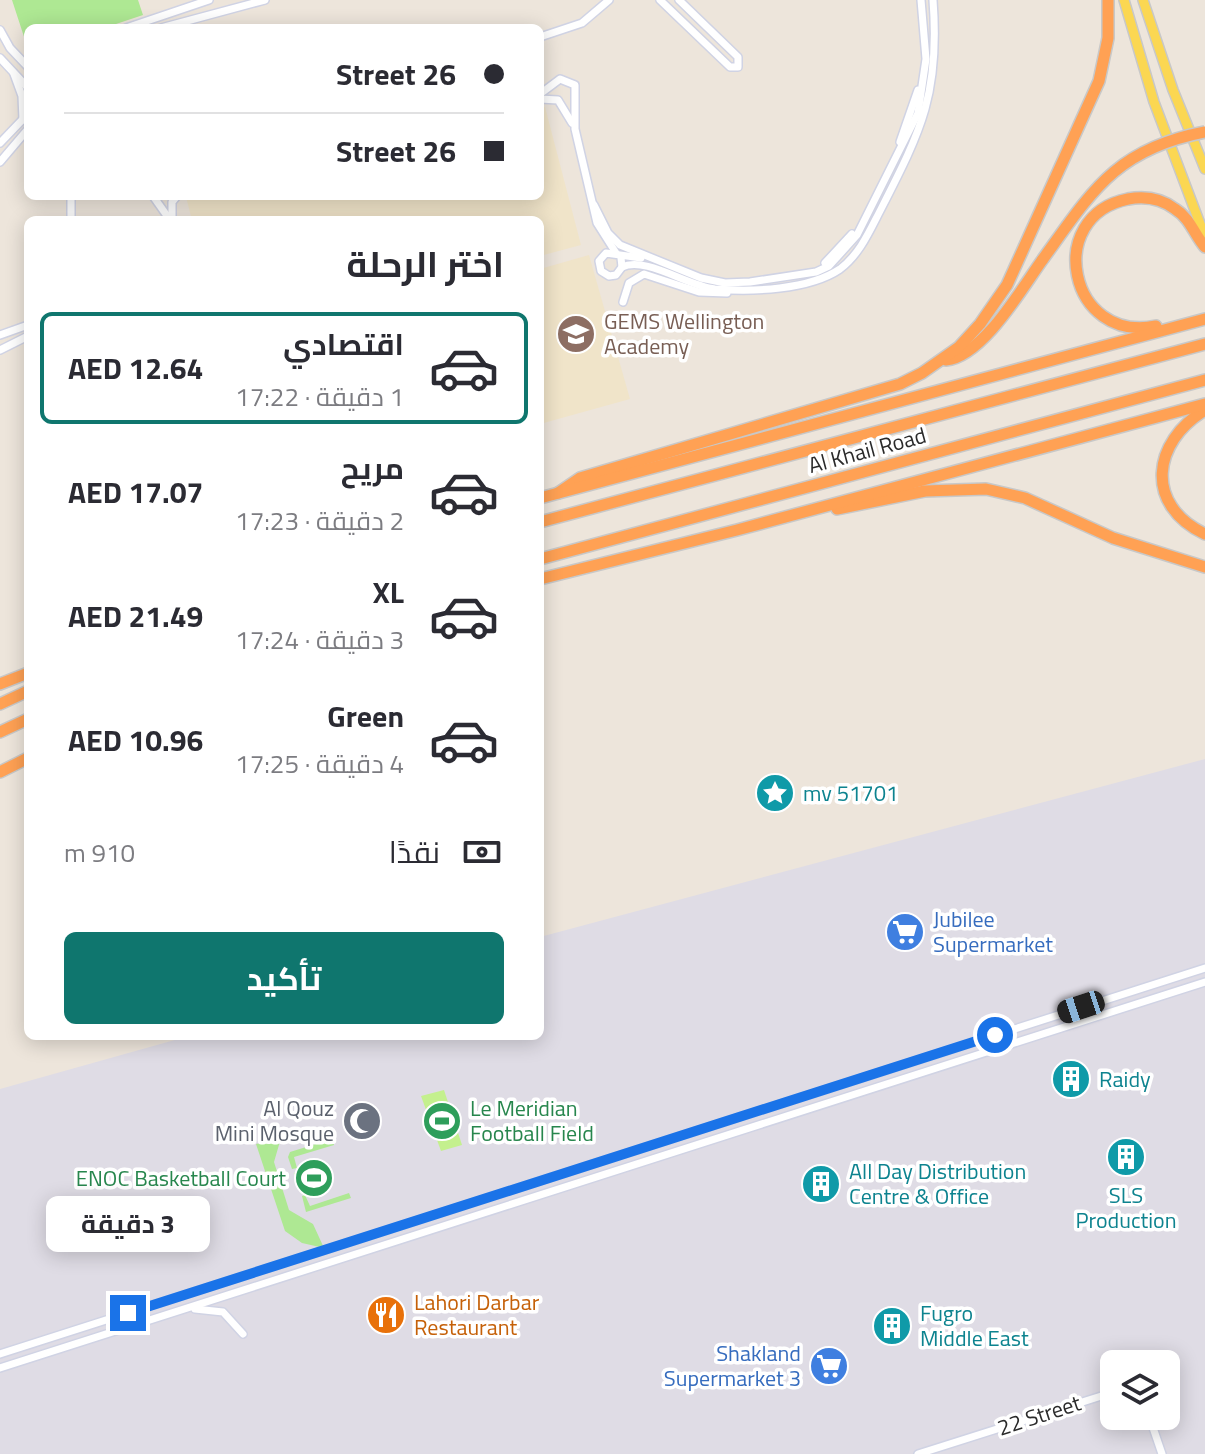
<!DOCTYPE html>
<html lang="ar">
<meta charset="utf-8">
<style>
:root{--surface:#fff;--page:#f7f7f7;--text:#2b2b33;--muted:#7c7c81;--line:#e1e1e2;--accent:#0f766e}
body{margin:0;font-family:"Titillium Web",Cairo,sans-serif;background:var(--page);color:var(--text);direction:rtl;height:100vh;display:flex;flex-direction:column;font-size:30px;white-space:nowrap}
*{box-sizing:border-box;margin:0}
p{font-size:26px;color:var(--muted)}
.icon{flex:none;width:44px;height:44px;fill:none;stroke:currentColor;stroke-width:2;stroke-linecap:round;stroke-linejoin:round}
.map{position:relative;flex:1;overflow:hidden;direction:ltr}
.details{position:absolute;left:24px;top:216px;width:520px;height:824px;display:flex;flex-direction:column;background:var(--surface);border-radius:12px;box-shadow:0 4px 20px #0003;direction:rtl}
.details>*{flex:none}
.guide{position:absolute;left:24px;top:24px;width:520px;height:176px;border-radius:12px;box-shadow:0 4px 20px #0003;direction:rtl;display:grid;align-content:center;height:176px;padding:0 40px;background:var(--surface)}
.controls{position:absolute;left:1100px;top:1350px;display:grid;gap:16px}
.controls a{display:grid;place-items:center;width:80px;height:80px;border-radius:12px;background:var(--surface);box-shadow:0 4px 20px #0003;font-size:40px}
.end{position:absolute;width:36px;height:36px;margin:-18px;border:10px solid #1a73e8;background:#fff;box-shadow:0 0 0 4px #fff}
.from{border-radius:50%}
.bubble{position:absolute;height:56px;border-radius:12px;background:var(--surface);box-shadow:0 4px 20px #0003;font-size:26px;font-weight:700;line-height:56px;text-align:center;direction:rtl}
.car{position:absolute;width:24px;height:48px;margin:-24px -12px;border-radius:10px;box-shadow:0 0 6px 2px #0007;background:linear-gradient(#222 24%,#8ab4d8 0 40%,#222 0 76%,#8ab4d8 0 86%,#222 0)}
.guide b{display:flex;align-items:center;gap:28px;height:76px;font-size:30px}
.guide b+b{border-top:2px solid var(--line)}
.guide i{width:20px;height:20px;background:var(--text)}
ul{padding:0;list-style:none}
li{display:flex;align-items:center;gap:24px;height:112px;margin:0 16px 12px;padding:0 24px;border:4px solid transparent;border-radius:12px}
li div{flex:1}
li b{display:block;font-size:30px}
li em{font-style:normal;font-weight:700}
li.active{border-color:var(--accent)}
li>.icon{width:72px;height:72px;stroke-width:1.5}
h2{padding:0 40px;font-size:36px;line-height:96px}
.pay{display:flex;align-items:center;gap:20px;height:88px;padding:0 40px;font-size:30px}
.pay p{margin-inline-start:auto}
.primary-button{display:flex;gap:16px;margin-top:auto;padding:16px 40px}
.primary-button a{flex:1;height:92px;border-radius:12px;background:var(--accent);color:#fff;font-size:32px;font-weight:700;line-height:92px;text-align:center}
.map>svg:first-child{display:block}
</style>
<div class="map">
<svg width="1205" height="1454" viewBox="0 0 1205 1454">
<rect width="100%" height="100%" fill="#ede5db"/>
<path fill="#dfdce5" fill-rule="evenodd" d="M1205,759V1454H0V1089L189,1036H540V937ZM1114,1364H1166V1416H1114Z"/>
<g fill="#f0e4c9">
<polygon points="545,107 581,245 540,256 540,220 192,220 186,197 191,196 540,196 540,109"/>
<polygon points="589,255 630,399 540,424 540,269"/>
</g>
<g fill="#aee893">
<polygon points="12,0 138,0 143,15 104,28 28,28 28,49"/>
<polygon points="281,1138 274,1162 289,1210 313,1224 324,1248 302,1243 285,1231 256,1144"/>
<polygon points="332,1139 334,1145 294,1157 297,1168 292,1169 288,1157 290,1152"/>
<polygon points="349,1193 351,1198 306,1212 302,1196 305,1195 310,1206"/>
</g>
<g fill="#c4f08e">
<polygon points="444,1090 462,1145 441,1151 421,1096"/>
<polygon points="329,1165 333,1184 303,1195 294,1173"/>
</g>
<g fill="none" stroke-linecap="round" stroke-linejoin="round">
<g stroke="#d0d3e4" stroke-width="10">
<g id="minor">
<polyline points="660,0 730,67 738,67 738,57 679,0"/>
<polyline points="126,28 209,0"/>
<polyline points="161,28 265,0"/>
<polyline points="0,30 10,48 28,67"/>
<polyline points="540,37 582,23 609,0"/>
<polyline points="0,58 28,88"/>
<polyline points="14,74 22,96 23,120"/>
<polyline points="540,94 560,79 575,85 575,129 597,223 616,253"/>
<polyline points="540,99 558,100 572,123"/>
<polyline points="900,142 918,90"/>
<polyline points="0,143 24,118"/>
<polyline points="0,162 28,129"/>
<polyline points="153,196 170,220"/>
<polyline points="594,205 608,233 620,245 701,278 725,283 750,282 816,272 829,266 857,235 918,113 926,59 921,0"/>
<polyline points="71,220 71,196"/>
<polyline points="172,220 172,202 177,196"/>
<polyline points="621,258 622,267 616,275 609,276 601,271 599,261 606,253 641,258"/>
<polyline points="825,263 852,234"/>
<path d="M622,267C646,256 687,286 715,289C752,292 809,290 840,269C860,254 870,230 881,209C922,129 940,92 933,0"/>
<polyline points="623,302 629,283 644,274 699,292 727,293"/>
<polyline points="0,335 28,325"/>
<polyline points="0,350 28,336"/>
<polyline points="195,1309 223,1312 243,1334"/>
<polyline points="0,1354 1205,968"/>
<polyline points="0,1368 1205,982"/>
<polyline points="1149,1416 1162,1454"/>
<polyline points="918,1454 1114,1392"/>
</g>
</g>
<g stroke="#c8c8c8" stroke-width="12">
<g id="major">
<polyline points="1124,0 1154,102 1205,237"/>
<polyline points="1143,0 1173,90 1205,169"/>
</g>
</g>
<g stroke="#c8c8c8" stroke-width="14">
<g id="highway">
<path d="M1156,326C1069,344 1043,216 1128,199C1145,196 1162,199 1175,209C1190,218 1194,234 1205,247"/>
<path d="M946,360C983,356 1022,288 1043,259"/>
<path d="M1205,410C1152,442 1144,505 1205,534"/>
<polyline points="558,493 580,478 900,384 922,373 959,347 980,324 1007,285 1099,81 1108,38 1108,0"/>
<polyline points="540,498 1205,319"/>
<polyline points="837,509 925,491 986,489 1025,498 1113,538 1205,567"/>
<polyline points="540,522 1205,344"/>
<polyline points="540,559 1205,380"/>
<polyline points="540,579 737,530 1205,404"/>
<polyline points="0,684 28,673"/>
<polyline points="0,704 28,691"/>
<polyline points="0,732 28,719"/>
<polyline points="0,772 28,758"/>
</g>
</g>
<use href="#minor" stroke="#fff" stroke-width="7"/>
<use href="#major" stroke="#fbd752" stroke-width="9"/>
<use href="#highway" stroke="#ffa154" stroke-width="11"/>
<g stroke="#c8c8c8" stroke-width="14" stroke-linecap="butt">
<path id="highway-bridge" d="M1043,259C1092,191 1116,149 1205,132"/>
</g>
<use href="#highway-bridge" stroke="#ffa154" stroke-width="11"/>
</g>
<g fill="none" stroke-linecap="round" stroke-linejoin="round">
<polyline stroke="#1a73e8" stroke-width="10" points="128,1313 995,1035"/>
</g>
<defs>
<g id="school-disc" transform="scale(2)"><circle r="9.5" fill="#8d6e63" stroke="#fff"/><path d="M0-5L7-2L0 1L-7-2ZM-4 1L0 2.5L4 1V4Q0 6-4 4Z" fill="#fff"/></g>
<g id="sight-disc" transform="scale(2)"><circle r="9.5" fill="#0f9aa8" stroke="#fff"/><path d="M0-6L1.8-2.2L6-1.7L2.9 1.2L3.7 5.4L0 3.3L-3.7 5.4L-2.9 1.2L-6-1.7L-1.8-2.2Z" fill="#fff"/></g>
<g id="supermarket-disc" transform="scale(2)"><circle r="9.5" fill="#3f7fe0" stroke="#fff"/><path d="M-6-5.5h2.5l.6 2H6L4.5 2H-2.5L-4.4-4H-6ZM-1.5 3.2a1.3 1.3 0 1 0 .1 0ZM3 3.2a1.3 1.3 0 1 0 .1 0Z" fill="#fff"/></g>
<g id="building-disc" transform="scale(2)"><circle r="9.5" fill="#0f9aa8" stroke="#fff"/><path d="M-4-6H4V6H1V3H-1V6H-4ZM-2.5-4.3h1.7v1.8h-1.7ZM.8-4.3h1.7v1.8H.8ZM-2.5-1h1.7V.8h-1.7ZM.8-1h1.7V.8H.8Z" fill="#fff"/></g>
<g id="mosque-disc" transform="scale(2)"><circle r="9.5" fill="#6b7280" stroke="#fff"/><path d="M3.5-4.9A6 6 0 1 0 3.5 4.9A5 5 0 1 1 3.5-4.9Z" fill="#fff"/></g>
<g id="stadium-disc" transform="scale(2)"><circle r="9.5" fill="#2e9e5b" stroke="#fff"/><path d="M0-5a6.5 5 0 1 0 0 10a6.5 5 0 1 0 0-10ZM-3.5-1.8h7v3.6h-7Z" fill="#fff"/></g>
<g id="restaurant-disc" transform="scale(2)"><circle r="9.5" fill="#e8710a" stroke="#fff"/><path d="M-5-6h1v4h1v-4h1v4h1v-4h1v5L-1.5 .5V6h-2V.5L-5-1ZM5-6V6H3V1.5H1.5Q1.5-4 5-6Z" fill="#fff"/></g>
</defs>
<g fill-rule="evenodd">
<use href="#school-disc" x="576" y="334"/>
<use href="#sight-disc" x="775" y="793"/>
<use href="#supermarket-disc" x="905" y="932"/>
<use href="#building-disc" x="1071" y="1079"/>
<use href="#mosque-disc" x="362" y="1121"/>
<use href="#stadium-disc" x="442" y="1121"/>
<use href="#building-disc" x="1126" y="1157"/>
<use href="#stadium-disc" x="314" y="1178"/>
<use href="#building-disc" x="821" y="1184"/>
<use href="#restaurant-disc" x="386" y="1315"/>
<use href="#building-disc" x="892" y="1326"/>
<use href="#supermarket-disc" x="829" y="1366"/>
</g>
<g text-anchor="middle" stroke-width="7" stroke-linejoin="round" paint-order="stroke">
<g font-size="22" fill="#785e54" stroke="#fff" text-anchor="start">
<text x="604" y="329">GEMS Wellington<tspan x="604" dy="25">Academy</tspan></text>
</g>
<g font-size="22" fill="#2a2a2a" stroke="#fff">
<text transform="translate(867 450) rotate(-15)" y="8">Al Khail Road</text>
<text transform="translate(1039 1415) rotate(-18)" y="8">22 Street</text>
</g>
<g font-size="22" fill="#0d838f" stroke="#fff" text-anchor="start">
<text x="803" y="801">mv 51701</text>
<text x="1099" y="1087">Raidy</text>
<text x="849" y="1179">All Day Distribution<tspan x="849" dy="25">Centre &amp; Office</tspan></text>
<text x="1126" y="1203" text-anchor="middle">SLS<tspan x="1126" dy="25">Production</tspan></text>
<text x="920" y="1321">Fugro<tspan x="920" dy="25">Middle East</tspan></text>
</g>
<g font-size="22" fill="#366cbe" stroke="#fff" text-anchor="start">
<text x="933" y="927">Jubilee<tspan x="933" dy="25">Supermarket</tspan></text>
<text x="801" y="1361" text-anchor="end">Shakland<tspan x="801" dy="25">Supermarket 3</tspan></text>
</g>
<g font-size="22" fill="#5b616d" stroke="#fff" text-anchor="end">
<text x="334" y="1116">Al Qouz<tspan x="334" dy="25">Mini Mosque</tspan></text>
</g>
<g font-size="22" fill="#27864d" stroke="#fff" text-anchor="start">
<text x="470" y="1116">Le Meridian<tspan x="470" dy="25">Football Field</tspan></text>
<text x="286" y="1186" text-anchor="end">ENOC Basketball Court</text>
</g>
<g font-size="22" fill="#c56008" stroke="#fff" text-anchor="start">
<text x="414" y="1310">Lahori Darbar<tspan x="414" dy="25">Restaurant</tspan></text>
</g>
</g>
</svg>
<div class="controls">
<a><svg class="icon" aria-label="layers" viewBox="0 0 24 24"><path d="M12 4l9 5-9 5-9-5zM3 14l9 5 9-5"/></svg></a>
</div>
<i class="end from" style="left:995px;top:1035px"></i>
<i class="end" style="left:128px;top:1313px"></i>
<div class="bubble" style="left:46px;top:1196px;width:164px">3 دقيقة</div>
<i class="car" style="left:1081px;top:1007px;rotate:252deg"></i>
<div class="guide">
<b><i class="from"></i>26 Street</b>
<b><i></i>26 Street</b>
</div>
<section class="details">
<h2>اختر الرحلة</h2>
<ul>
<li class="active"><svg class="icon" aria-label="car" viewBox="0 0 24 24"><path d="M5 17H2v-5l4-1 3-4h7l3 4 3 1v5h-3M9 17h6M6 11h13"/><circle cx="7" cy="17" r="2"/><circle cx="17" cy="17" r="2"/></svg><div><b>اقتصادي</b><p>1 دقيقة · 17:22</p></div><em>AED 12.64</em></li>
<li><svg class="icon" aria-label="car" viewBox="0 0 24 24"><path d="M5 17H2v-5l4-1 3-4h7l3 4 3 1v5h-3M9 17h6M6 11h13"/><circle cx="7" cy="17" r="2"/><circle cx="17" cy="17" r="2"/></svg><div><b>مريح</b><p>2 دقيقة · 17:23</p></div><em>AED 17.07</em></li>
<li><svg class="icon" aria-label="car" viewBox="0 0 24 24"><path d="M5 17H2v-5l4-1 3-4h7l3 4 3 1v5h-3M9 17h6M6 11h13"/><circle cx="7" cy="17" r="2"/><circle cx="17" cy="17" r="2"/></svg><div><b>XL</b><p>3 دقيقة · 17:24</p></div><em>AED 21.49</em></li>
<li><svg class="icon" aria-label="car" viewBox="0 0 24 24"><path d="M5 17H2v-5l4-1 3-4h7l3 4 3 1v5h-3M9 17h6M6 11h13"/><circle cx="7" cy="17" r="2"/><circle cx="17" cy="17" r="2"/></svg><div><b>Green</b><p>4 دقيقة · 17:25</p></div><em>AED 10.96</em></li>
</ul>
<div class="pay"><svg class="icon" aria-label="cash" viewBox="0 0 24 24"><path d="M3 7h18v10H3z"/><circle cx="12" cy="12" r="2"/></svg>نقدًا<p>910 m</p></div>
<div class="primary-button"><a>تأكيد</a></div>
</section>
</div>
